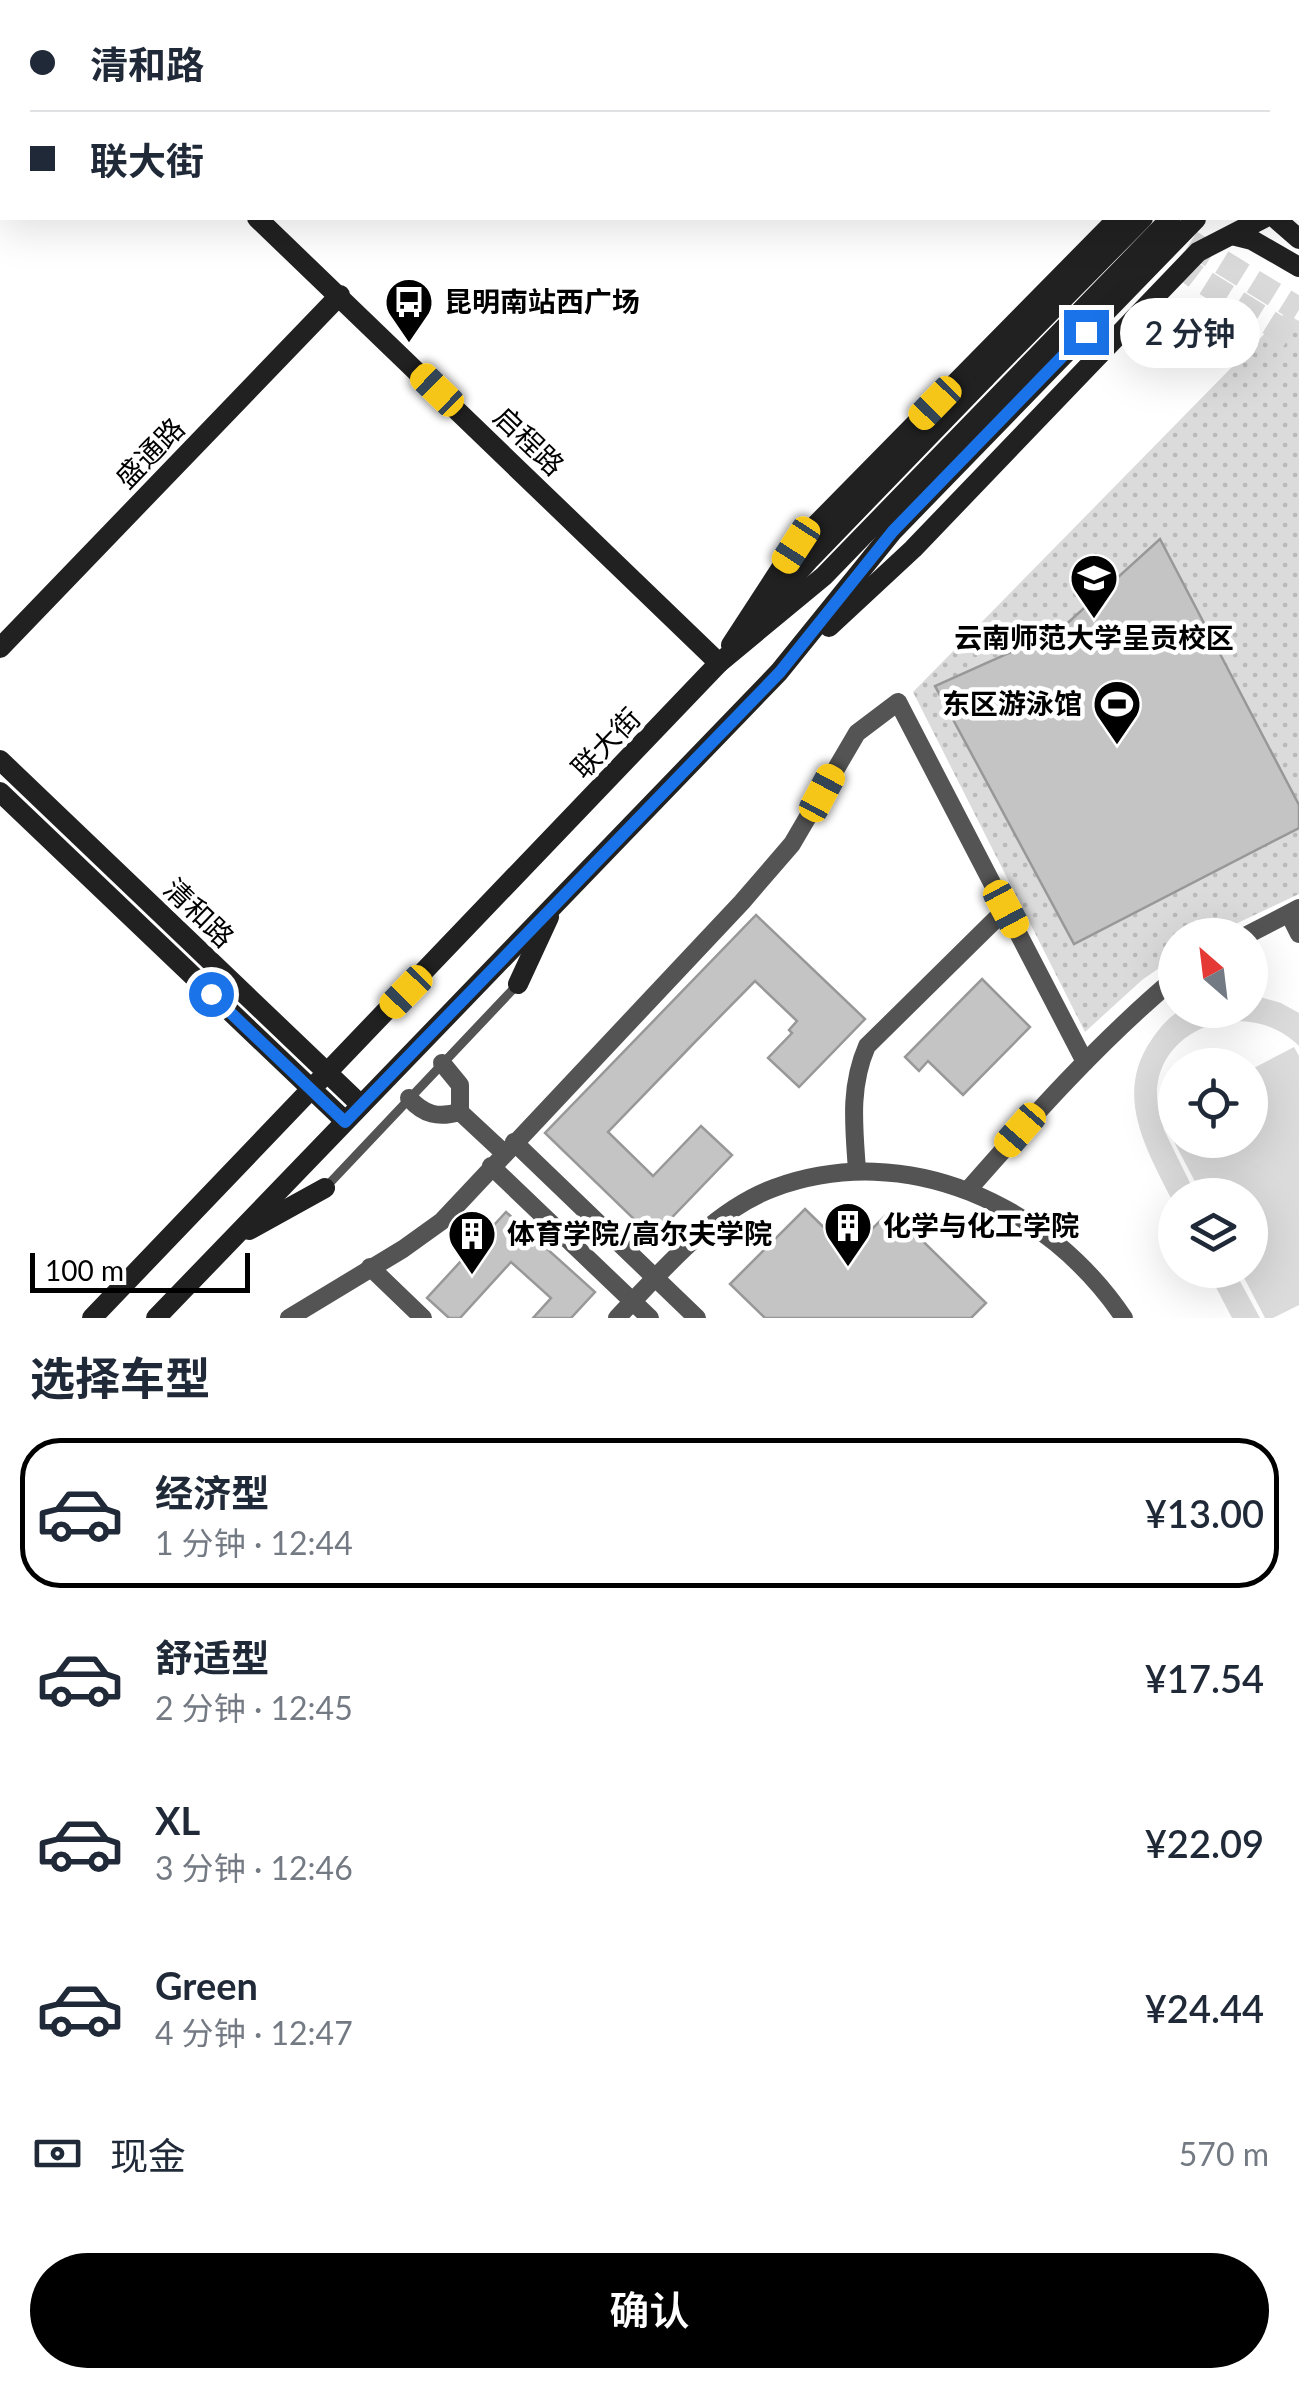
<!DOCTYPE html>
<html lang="zh">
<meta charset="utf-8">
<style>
:root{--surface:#fff;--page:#f6f6f7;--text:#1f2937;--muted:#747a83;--line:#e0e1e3;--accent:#000}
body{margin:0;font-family:Lato,"Noto Sans SC",sans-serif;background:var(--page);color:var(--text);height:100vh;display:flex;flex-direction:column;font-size:38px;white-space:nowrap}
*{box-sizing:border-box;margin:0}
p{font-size:32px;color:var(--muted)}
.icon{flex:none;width:55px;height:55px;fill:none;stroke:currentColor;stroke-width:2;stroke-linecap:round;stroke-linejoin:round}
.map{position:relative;height:1318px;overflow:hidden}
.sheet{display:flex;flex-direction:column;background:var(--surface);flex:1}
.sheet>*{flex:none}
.guide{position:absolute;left:0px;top:0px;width:1300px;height:220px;box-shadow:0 10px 40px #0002;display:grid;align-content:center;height:220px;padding:0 30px;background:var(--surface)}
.needle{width:65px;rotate:332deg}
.buttons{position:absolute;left:1158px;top:918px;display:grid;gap:20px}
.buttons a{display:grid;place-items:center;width:110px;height:110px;border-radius:50%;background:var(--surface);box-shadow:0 10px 40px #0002;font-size:50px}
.scale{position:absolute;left:30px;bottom:25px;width:220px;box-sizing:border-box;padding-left:10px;border:5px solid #000;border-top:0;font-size:28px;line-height:35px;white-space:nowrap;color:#000;-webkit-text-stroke:8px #fff;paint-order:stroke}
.end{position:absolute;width:45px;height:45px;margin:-22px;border:12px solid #1a73e8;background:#fff;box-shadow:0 0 0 5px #fff}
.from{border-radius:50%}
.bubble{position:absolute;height:70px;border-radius:35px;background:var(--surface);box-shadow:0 10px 40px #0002;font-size:32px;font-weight:600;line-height:70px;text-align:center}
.car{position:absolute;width:30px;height:60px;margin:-30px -15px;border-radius:12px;box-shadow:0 0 8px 2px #0007;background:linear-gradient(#f5c518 24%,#345 0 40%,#f5c518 0 76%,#345 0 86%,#f5c518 0)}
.guide b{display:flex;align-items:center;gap:35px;height:95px;font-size:38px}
.guide b+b{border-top:2px solid var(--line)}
.guide i{width:25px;height:25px;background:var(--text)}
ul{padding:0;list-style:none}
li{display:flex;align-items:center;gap:30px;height:150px;margin:0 20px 15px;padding:0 10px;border:5px solid transparent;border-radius:40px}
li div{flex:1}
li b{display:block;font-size:38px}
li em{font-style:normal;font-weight:600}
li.selected{border-color:var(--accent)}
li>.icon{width:90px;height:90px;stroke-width:1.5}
h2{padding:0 30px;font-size:45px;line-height:120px}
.pay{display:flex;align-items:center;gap:25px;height:110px;padding:0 30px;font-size:38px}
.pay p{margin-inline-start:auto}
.button{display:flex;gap:20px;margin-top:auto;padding:20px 30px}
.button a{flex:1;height:115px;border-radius:60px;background:var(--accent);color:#fff;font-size:40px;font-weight:600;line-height:115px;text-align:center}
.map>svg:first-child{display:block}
</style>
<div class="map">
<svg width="1299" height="1318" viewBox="0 0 1299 1318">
<defs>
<pattern id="grass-dots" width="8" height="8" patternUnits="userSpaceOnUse" patternTransform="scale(2.5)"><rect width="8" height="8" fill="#dbdbdb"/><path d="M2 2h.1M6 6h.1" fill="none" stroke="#bababa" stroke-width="1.8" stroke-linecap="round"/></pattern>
</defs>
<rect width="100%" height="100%" fill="#fff"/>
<polygon fill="url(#grass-dots)" points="1285,313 1299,321 1299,894 1212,935 1175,935 1175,957 1142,980 1085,1032 913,692"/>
<g fill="#dbdbdb">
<path d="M1250,994L1281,1003L1299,1013V1046C1242,990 1138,1034 1160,1116L1175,1108V1140H1250V1070L1294,1047L1299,1056V1305L1273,1318H1265L1240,1270H1250V1195H1202L1161,1117L1164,1130L1196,1195H1175V1206C1148,1152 1112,1096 1152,1039C1159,1029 1169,1016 1180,1011C1195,1005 1232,1010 1250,1010Z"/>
<polygon points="1207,1270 1234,1270 1260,1318 1232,1318"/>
</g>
<g fill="#c4c4c4" stroke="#989898" stroke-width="2.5">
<polygon points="1160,539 1299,805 1299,828 1074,944 935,686 1060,630"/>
<polygon points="756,915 865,1019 799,1087 768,1058 792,1033 789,1030 797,1021 755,981 694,1043 608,1132 653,1176 701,1126 732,1155 655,1235 642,1222 639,1224 545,1133"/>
<polygon points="982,979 1030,1027 963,1095 928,1061 919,1071 905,1057"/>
<polygon points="805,1209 849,1252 891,1210 986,1303 971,1318 765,1318 730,1284"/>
<polygon points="506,1212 595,1292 571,1318 533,1318 551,1298 511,1262 460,1318 449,1318 427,1298"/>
</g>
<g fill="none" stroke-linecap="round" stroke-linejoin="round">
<g stroke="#d9d9d9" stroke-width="20" stroke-dasharray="20 10" stroke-linecap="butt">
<polyline points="1298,90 1299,89"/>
<polyline points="1298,116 1299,115"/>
<polyline points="1298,176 1299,178"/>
</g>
<g stroke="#d9d9d9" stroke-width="25" stroke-dasharray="25 12" stroke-linecap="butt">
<polyline points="875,0 877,2"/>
<polyline points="913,0 915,2"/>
<polyline points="1161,220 1188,241 1299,310"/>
<polyline points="1147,239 1199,279 1299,341"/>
</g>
<g stroke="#545454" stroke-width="9">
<polyline points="1062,0 1064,2"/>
<polyline points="1093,0 1095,2"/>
<polyline points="325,1188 518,984"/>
</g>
<g stroke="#545454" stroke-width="18">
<polyline points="1289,914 1299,934"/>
<polyline points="1247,935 1299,908"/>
<polyline points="442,1063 460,1085 460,1112"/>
<path d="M409,1098C424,1115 438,1118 460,1112"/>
<polyline points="460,1112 504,1153"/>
<polyline points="514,1142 697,1318"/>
<polyline points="491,1166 650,1318"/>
<path d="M857,1170C854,1127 849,1087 867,1046L1006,909"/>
<path d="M968,1190C1033,1116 1099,1042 1175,978"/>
<polyline points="370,1267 423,1318"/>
<polyline points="289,1318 403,1249 442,1221 742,902 792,844 857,733 898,702 1085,1062"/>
<path d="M617,1318C661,1272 713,1210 774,1188C907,1139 1048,1205 1124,1318"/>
</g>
<g stroke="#212121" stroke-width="20">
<polyline points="28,0 30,2"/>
<polyline points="1040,0 1043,2"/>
<polyline points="1298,206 1299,207"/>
<polyline points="257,218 719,663"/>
<polyline points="1275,218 1299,239"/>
<polyline points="1232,235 1252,240 1299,267"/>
<polyline points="766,609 810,559 985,378"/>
<polyline points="829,627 913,549 1198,252 1264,218"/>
<polyline points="731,645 796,545 1118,218"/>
<polyline points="0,648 340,295"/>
<polyline points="0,760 361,1105"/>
<polyline points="0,792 345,1121"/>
<polyline points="518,984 549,917"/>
<polyline points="249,1230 325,1188"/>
<polyline points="92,1318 719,663 824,576 1171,218"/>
<polyline points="156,1318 779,672 893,531 1196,219"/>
</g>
<polyline stroke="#212121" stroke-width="20" points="985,378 1143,218"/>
</g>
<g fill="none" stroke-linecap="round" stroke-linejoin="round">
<polyline stroke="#1a73e8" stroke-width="12" points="211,994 345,1122 780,672 893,531 1086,332"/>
</g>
<defs>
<g id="bus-pin" transform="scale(2.5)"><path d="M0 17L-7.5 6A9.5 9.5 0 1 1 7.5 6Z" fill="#000" stroke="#fff"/><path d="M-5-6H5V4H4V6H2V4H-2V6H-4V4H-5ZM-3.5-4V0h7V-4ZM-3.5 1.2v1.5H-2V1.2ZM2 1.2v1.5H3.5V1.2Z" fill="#fff"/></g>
<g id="university-pin" transform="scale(2.5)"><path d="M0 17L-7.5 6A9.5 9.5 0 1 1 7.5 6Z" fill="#000" stroke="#fff"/><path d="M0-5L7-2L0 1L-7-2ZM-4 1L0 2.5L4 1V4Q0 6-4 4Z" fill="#fff"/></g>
<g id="stadium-pin" transform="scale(2.5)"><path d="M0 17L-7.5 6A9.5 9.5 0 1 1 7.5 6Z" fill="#000" stroke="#fff"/><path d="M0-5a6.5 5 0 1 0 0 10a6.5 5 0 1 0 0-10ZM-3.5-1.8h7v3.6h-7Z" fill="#fff"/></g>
<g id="building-pin" transform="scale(2.5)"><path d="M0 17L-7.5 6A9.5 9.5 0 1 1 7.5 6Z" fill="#000" stroke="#fff"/><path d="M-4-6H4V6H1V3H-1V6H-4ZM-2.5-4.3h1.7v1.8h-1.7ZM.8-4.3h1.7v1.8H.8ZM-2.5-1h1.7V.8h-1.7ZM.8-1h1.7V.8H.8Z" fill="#fff"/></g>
</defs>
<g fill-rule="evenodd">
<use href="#bus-pin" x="409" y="302"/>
<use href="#university-pin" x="1094" y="578"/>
<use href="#stadium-pin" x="1117" y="704"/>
<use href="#building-pin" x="848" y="1226"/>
<use href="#building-pin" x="472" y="1234"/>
</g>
<g text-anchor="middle" stroke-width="9" stroke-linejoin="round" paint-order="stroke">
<g font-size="28" font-weight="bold" fill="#000" stroke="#fff" text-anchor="start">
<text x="444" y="312">昆明南站西广场</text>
<text x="1094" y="648" text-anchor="middle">云南师范大学呈贡校区</text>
<text x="1082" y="714" text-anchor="end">东区游泳馆</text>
<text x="883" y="1236">化学与化工学院</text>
<text x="507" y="1244">体育学院/高尔夫学院</text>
</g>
<g font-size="28" fill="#000" stroke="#fff">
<text transform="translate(529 441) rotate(44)" y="10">启程路</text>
<text transform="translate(150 453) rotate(-46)" y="10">盛通路</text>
<text transform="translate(606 743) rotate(-46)" y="10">联大街</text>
<text transform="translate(199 913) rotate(44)" y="10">清和路</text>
</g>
</g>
</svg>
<div class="buttons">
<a><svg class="needle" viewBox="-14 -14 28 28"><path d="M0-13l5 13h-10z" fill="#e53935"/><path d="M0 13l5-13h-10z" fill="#747a83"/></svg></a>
<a><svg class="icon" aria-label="locate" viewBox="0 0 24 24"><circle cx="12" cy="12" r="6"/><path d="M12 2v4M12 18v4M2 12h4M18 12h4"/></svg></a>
<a><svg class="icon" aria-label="layers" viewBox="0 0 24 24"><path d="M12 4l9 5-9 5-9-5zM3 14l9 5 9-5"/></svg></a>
</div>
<div class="scale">100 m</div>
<i class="end from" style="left:211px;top:994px"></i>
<i class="end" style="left:1086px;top:332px"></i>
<div class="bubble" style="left:1120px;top:298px;width:140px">2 分钟</div>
<i class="car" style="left:437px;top:390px;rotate:314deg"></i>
<i class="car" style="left:935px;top:403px;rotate:224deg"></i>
<i class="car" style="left:796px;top:545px;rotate:213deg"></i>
<i class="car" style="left:822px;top:793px;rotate:28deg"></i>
<i class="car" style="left:1006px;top:909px;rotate:152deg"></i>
<i class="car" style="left:406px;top:992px;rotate:224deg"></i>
<i class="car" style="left:1020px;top:1130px;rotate:221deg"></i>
<div class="guide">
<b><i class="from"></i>清和路</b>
<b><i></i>联大街</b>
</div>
</div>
<section class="sheet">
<h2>选择车型</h2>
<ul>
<li class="selected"><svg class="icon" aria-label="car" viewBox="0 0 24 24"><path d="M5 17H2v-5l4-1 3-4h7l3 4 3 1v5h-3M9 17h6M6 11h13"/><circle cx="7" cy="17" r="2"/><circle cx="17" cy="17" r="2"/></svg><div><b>经济型</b><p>1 分钟 · 12:44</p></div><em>¥13.00</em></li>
<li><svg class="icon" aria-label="car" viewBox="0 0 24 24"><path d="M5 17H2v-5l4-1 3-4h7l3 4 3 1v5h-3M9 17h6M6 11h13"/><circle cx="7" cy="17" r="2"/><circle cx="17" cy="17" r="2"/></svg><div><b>舒适型</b><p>2 分钟 · 12:45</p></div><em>¥17.54</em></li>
<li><svg class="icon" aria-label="car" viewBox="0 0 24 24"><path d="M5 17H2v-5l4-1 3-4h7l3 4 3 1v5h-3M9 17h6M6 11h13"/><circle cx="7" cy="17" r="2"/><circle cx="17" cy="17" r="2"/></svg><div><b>XL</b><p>3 分钟 · 12:46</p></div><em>¥22.09</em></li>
<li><svg class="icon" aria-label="car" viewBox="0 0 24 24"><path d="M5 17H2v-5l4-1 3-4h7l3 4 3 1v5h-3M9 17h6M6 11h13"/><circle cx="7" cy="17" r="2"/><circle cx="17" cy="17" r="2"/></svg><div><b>Green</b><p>4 分钟 · 12:47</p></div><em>¥24.44</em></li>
</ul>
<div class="pay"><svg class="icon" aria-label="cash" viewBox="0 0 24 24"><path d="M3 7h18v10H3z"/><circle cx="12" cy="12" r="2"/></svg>现金<p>570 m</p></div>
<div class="button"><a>确认</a></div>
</section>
